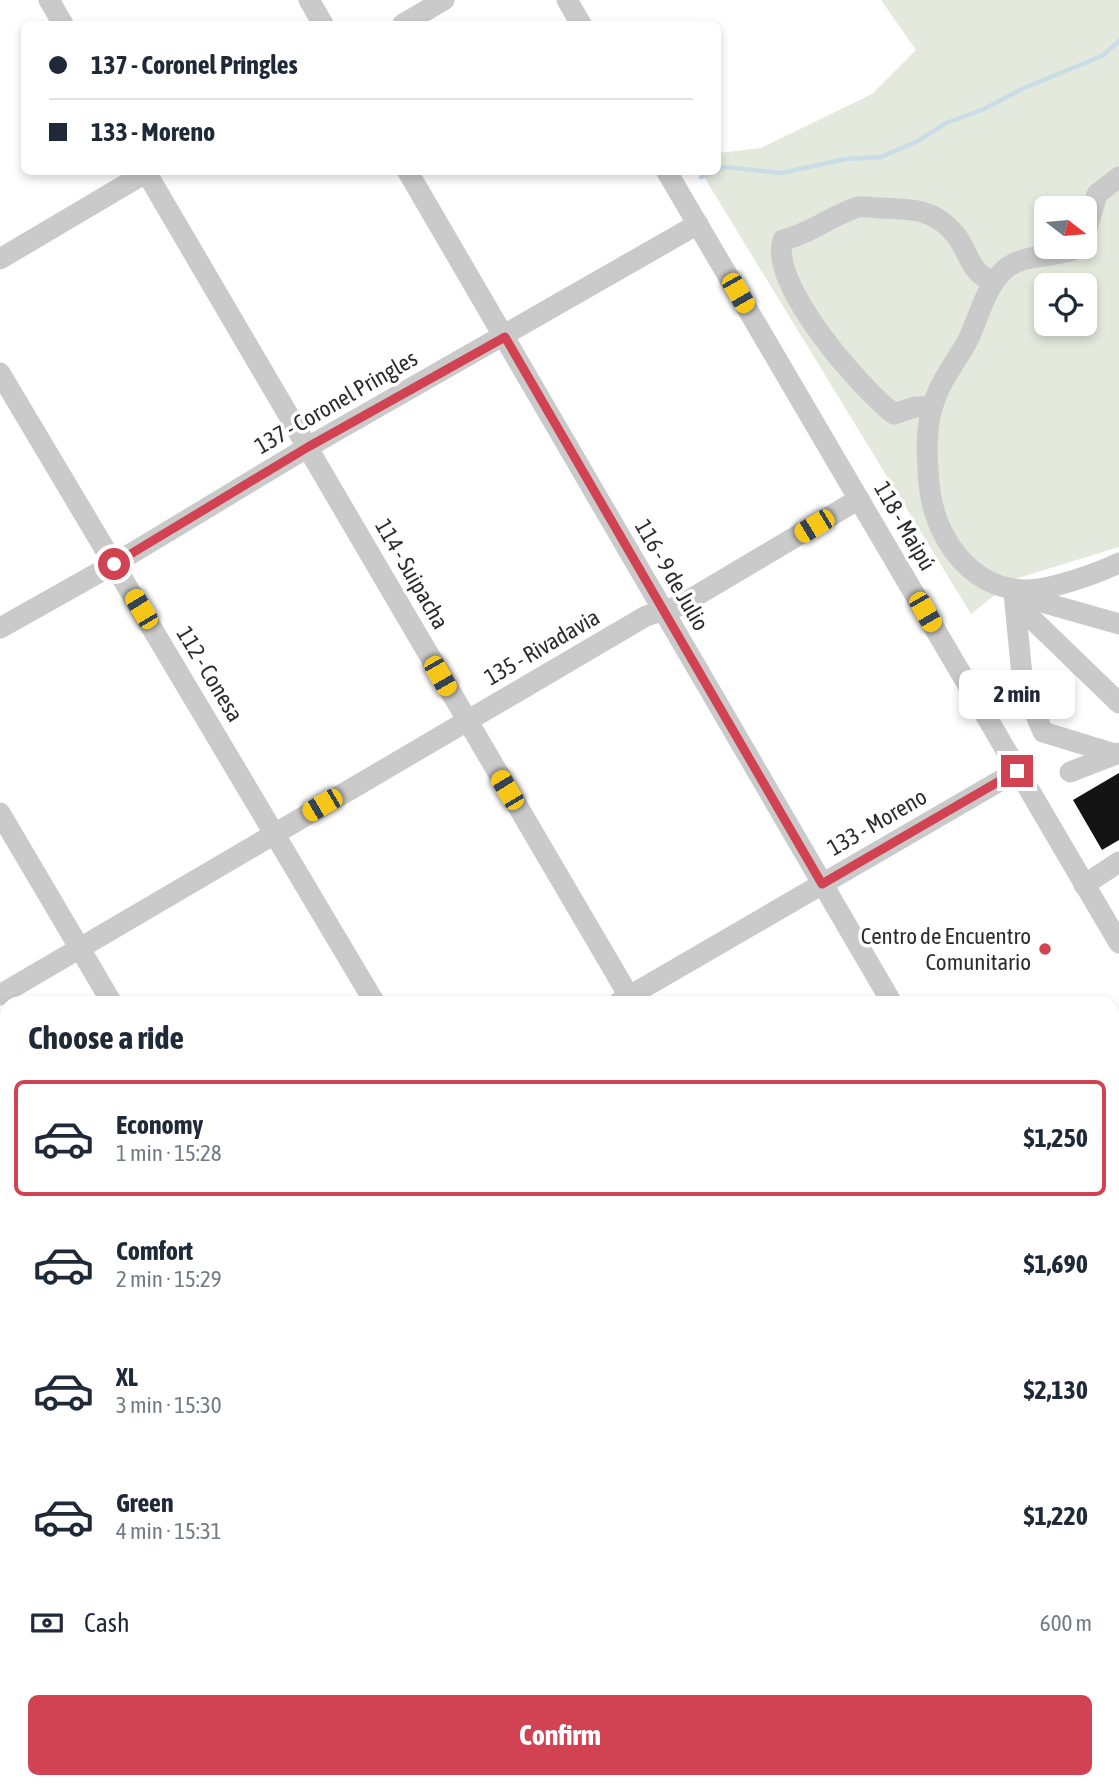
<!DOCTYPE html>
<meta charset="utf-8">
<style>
:root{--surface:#fff;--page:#f2f2f3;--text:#1f2937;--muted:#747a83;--line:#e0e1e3;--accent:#d14253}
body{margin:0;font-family:"Asap Condensed",sans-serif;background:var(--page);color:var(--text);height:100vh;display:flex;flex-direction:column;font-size:26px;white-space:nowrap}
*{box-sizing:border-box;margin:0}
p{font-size:23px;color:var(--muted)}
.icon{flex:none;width:38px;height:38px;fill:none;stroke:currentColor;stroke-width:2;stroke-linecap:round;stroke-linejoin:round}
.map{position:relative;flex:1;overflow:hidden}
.sheet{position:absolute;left:0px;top:996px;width:1120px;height:793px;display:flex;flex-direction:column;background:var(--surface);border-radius:21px 21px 0 0;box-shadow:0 4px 10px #0003}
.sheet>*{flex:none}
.banner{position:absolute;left:21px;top:21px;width:700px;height:154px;border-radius:10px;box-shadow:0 4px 10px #0003;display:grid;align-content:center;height:154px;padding:0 28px;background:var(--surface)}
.needle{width:46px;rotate:106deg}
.buttons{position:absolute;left:1034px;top:196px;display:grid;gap:14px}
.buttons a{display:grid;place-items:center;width:63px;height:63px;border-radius:10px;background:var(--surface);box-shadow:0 4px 10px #0003;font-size:35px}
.end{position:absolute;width:32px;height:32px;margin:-16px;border:9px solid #d14253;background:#fff;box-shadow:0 0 0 4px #fff}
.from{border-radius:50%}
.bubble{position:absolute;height:49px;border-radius:10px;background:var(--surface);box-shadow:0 4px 10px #0003;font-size:23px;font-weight:700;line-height:49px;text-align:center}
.car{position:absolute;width:21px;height:42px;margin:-21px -10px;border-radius:9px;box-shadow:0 0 5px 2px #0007;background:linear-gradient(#f5c518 24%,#345 0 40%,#f5c518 0 76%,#345 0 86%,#f5c518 0)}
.banner b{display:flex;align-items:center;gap:24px;height:66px;font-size:26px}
.banner b+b{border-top:2px solid var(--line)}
.banner i{width:18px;height:18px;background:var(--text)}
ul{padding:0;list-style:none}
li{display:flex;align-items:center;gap:21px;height:116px;margin:0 14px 10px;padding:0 14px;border:4px solid transparent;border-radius:10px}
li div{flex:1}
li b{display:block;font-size:26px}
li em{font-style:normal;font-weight:700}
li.selected{border-color:var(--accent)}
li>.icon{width:63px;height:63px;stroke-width:1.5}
h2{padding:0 28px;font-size:32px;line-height:84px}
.pay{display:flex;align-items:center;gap:18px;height:77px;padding:0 28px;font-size:26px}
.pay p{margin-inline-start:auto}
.action{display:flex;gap:14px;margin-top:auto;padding:14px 28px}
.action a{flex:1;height:80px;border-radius:10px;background:var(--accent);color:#fff;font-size:28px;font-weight:700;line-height:80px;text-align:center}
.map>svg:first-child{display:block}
</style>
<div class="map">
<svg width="1119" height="1788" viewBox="0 0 1119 1788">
<rect width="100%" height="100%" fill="#fff"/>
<path fill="#e3e9dc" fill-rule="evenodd" d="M881,0H1119V547L1015,579L971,614L701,172H718V153L761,148L872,94L916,50ZM1046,208H1085V247H1046ZM1046,285H1085V324H1046Z"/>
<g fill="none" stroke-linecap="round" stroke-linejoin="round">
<g stroke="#cadde7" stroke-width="4.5">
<polyline points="718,170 724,167 781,173 846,159 881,157 918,141 946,123 984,109 1024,88 1102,56 1119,41"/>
<polyline points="701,177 713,172"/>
</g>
</g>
<polygon fill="#141414" points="1119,773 1119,840 1102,850 1073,800"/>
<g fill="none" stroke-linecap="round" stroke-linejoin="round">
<g stroke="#cacaca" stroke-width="21">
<polyline points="49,0 63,24"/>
<polyline points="309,0 323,24"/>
<polyline points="567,0 581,24"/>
<polyline points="403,24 444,0"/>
<polyline points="146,172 633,1003"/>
<polyline points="408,172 892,1003"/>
<polyline points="667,172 1119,943"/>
<polyline points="1085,235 1097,194 1119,177"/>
<path d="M1079,247C1057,259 1024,252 1004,270C985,288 979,317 968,340C956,362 940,381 933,405C925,429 927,459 929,484C934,536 969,590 1028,590C1053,589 1096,574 1119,563"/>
<polyline points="0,259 147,172"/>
<polyline points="0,373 375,1003"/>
<path d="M932,407H915L894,414C860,388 768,283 783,240C810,234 832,215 858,207C864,206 873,208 880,208C910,209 933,208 954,233C970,251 968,273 993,281"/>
<polyline points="1014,594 1023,685 1043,732 1115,754"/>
<polyline points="1017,595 1119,624"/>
<polyline points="1016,597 1030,617 1119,703"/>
<polyline points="0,628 114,564 308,447 698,224"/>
<polyline points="1070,772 1119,753"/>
<polyline points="0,813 112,1003"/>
<polyline points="1084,885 1119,862"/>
<polyline points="0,995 646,616 679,606 859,499"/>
<polyline points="619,1002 1017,771"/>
<polyline points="1113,1083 1119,1080"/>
<polyline points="0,1260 7,1272"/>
<polyline points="0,1364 7,1360"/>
<polyline points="1113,1379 1119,1389"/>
<polyline points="1113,1453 1119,1450"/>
<polyline points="0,1710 7,1722"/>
<polyline points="42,1782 45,1788"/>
<polyline points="307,1782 311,1788"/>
<polyline points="564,1782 568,1788"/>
<polyline points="821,1782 825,1788"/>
<polyline points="1081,1782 1085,1788"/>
<polyline points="533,1788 544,1782"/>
</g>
</g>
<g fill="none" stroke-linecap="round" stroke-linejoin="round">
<polyline stroke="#d14253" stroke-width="9" points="114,564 308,447 505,337 822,884 1017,771"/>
</g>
<circle fill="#d14253" stroke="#fff" stroke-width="2.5" cx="1045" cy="949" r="7"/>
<g text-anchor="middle" stroke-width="7" stroke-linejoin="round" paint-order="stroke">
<g font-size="23" fill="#2d2d2d" stroke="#fff">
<text transform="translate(336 402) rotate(-30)" y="8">137 - Coronel Pringles</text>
<text transform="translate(905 526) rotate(60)" y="8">118 - Maipú</text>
<text transform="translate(412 574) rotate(60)" y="8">114 - Suipacha</text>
<text transform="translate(672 575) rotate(60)" y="8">116 - 9 de Julio</text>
<text transform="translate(542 647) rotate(-30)" y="8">135 - Rivadavia</text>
<text transform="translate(210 674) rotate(59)" y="8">112 - Conesa</text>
<text transform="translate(877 822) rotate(-30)" y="8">133 - Moreno</text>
</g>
<g font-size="23" fill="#2d2d2d" stroke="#fff" text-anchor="end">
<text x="1031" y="944">Centro de Encuentro<tspan x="1031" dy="26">Comunitario</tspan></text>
</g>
</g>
</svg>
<div class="buttons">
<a><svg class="needle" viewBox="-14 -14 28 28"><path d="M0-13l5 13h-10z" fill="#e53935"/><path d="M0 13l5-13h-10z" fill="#747a83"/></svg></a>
<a><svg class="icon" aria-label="locate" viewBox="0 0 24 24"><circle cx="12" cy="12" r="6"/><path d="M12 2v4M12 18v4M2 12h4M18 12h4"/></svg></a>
</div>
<i class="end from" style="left:114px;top:564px"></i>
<i class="end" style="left:1017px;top:771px"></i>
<div class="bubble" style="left:959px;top:670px;width:116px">2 min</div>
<i class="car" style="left:738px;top:293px;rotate:150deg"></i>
<i class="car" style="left:814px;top:526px;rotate:239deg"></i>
<i class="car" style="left:141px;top:609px;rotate:329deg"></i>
<i class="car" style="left:925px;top:612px;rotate:150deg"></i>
<i class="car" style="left:440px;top:676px;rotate:150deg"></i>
<i class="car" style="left:507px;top:790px;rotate:329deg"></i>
<i class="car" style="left:322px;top:805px;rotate:240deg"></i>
<div class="banner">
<b><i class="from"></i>137 - Coronel Pringles</b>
<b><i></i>133 - Moreno</b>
</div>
<section class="sheet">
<h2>Choose a ride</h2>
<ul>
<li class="selected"><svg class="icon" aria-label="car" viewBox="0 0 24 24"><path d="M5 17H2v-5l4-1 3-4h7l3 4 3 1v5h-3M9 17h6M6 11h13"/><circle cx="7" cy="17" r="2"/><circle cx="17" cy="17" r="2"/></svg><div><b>Economy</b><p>1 min · 15:28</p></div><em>$1,250</em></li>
<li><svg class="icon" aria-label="car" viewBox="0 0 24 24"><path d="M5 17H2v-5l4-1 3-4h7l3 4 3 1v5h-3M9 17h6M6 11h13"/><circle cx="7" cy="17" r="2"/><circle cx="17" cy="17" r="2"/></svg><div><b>Comfort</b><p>2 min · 15:29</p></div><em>$1,690</em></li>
<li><svg class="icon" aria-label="car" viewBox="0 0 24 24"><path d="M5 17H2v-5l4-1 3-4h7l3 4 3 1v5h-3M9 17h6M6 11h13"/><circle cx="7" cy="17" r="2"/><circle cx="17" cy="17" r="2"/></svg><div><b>XL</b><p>3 min · 15:30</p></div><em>$2,130</em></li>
<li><svg class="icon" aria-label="car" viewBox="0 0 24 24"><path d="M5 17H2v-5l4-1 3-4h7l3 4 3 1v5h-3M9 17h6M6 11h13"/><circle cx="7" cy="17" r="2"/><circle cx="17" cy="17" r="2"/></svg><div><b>Green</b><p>4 min · 15:31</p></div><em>$1,220</em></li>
</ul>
<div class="pay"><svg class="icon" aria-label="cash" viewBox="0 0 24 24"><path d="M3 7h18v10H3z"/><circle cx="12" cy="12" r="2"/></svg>Cash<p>600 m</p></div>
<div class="action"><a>Confirm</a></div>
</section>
</div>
